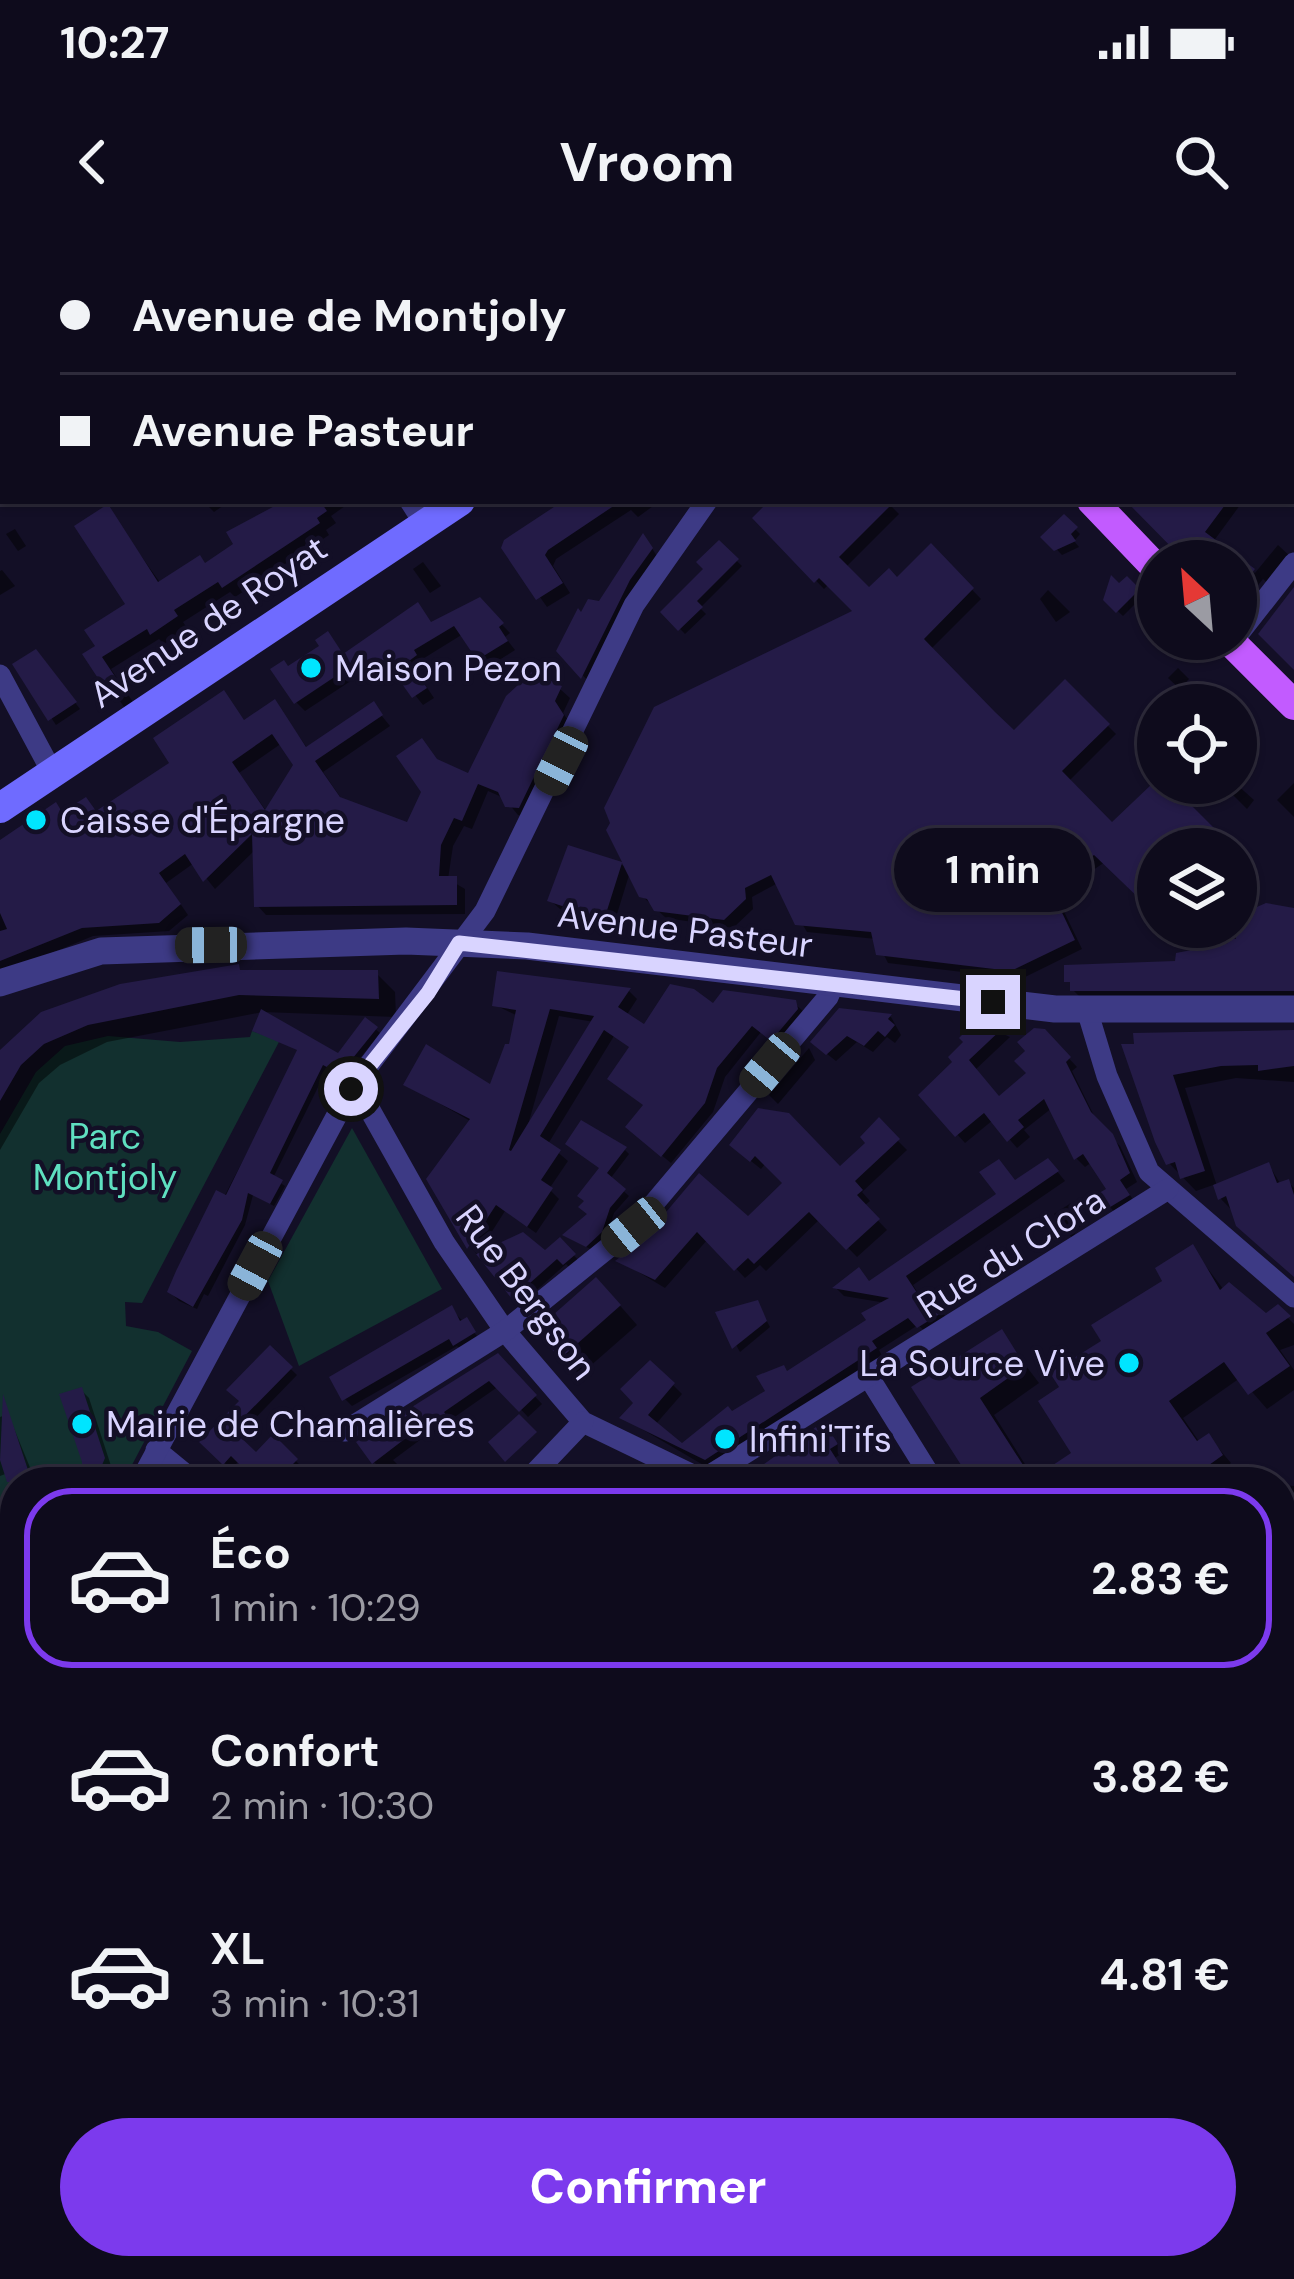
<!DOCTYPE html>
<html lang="fr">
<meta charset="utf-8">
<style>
:root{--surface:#0e0b1c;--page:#171425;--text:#f1f3f6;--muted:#9b9ba3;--line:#2e2b3b;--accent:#7c3aed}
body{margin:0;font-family:"DM Sans",sans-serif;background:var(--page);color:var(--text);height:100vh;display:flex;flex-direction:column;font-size:45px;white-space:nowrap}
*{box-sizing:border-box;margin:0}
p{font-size:39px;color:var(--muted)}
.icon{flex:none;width:66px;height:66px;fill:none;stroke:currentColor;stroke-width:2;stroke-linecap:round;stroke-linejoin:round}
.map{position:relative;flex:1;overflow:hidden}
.details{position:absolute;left:0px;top:1227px;width:1296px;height:813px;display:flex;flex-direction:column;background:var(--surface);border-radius:48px 48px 0 0;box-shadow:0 3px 9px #0004,0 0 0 3px var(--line)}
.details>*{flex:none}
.banner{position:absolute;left:0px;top:0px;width:1296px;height:264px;box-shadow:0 3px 9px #0004,0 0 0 3px var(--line);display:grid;align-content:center;height:264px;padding:0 60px;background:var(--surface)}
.needle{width:78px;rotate:334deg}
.fabs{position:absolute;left:1137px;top:300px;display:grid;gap:24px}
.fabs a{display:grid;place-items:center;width:120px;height:120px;border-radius:50%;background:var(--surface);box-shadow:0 3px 9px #0004,0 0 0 3px var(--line);font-size:60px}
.end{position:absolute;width:54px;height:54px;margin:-27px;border:15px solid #d9d4ff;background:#111;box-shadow:0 0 0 6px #111}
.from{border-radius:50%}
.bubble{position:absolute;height:84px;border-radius:42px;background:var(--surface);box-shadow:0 3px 9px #0004,0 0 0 3px var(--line);font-size:39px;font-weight:700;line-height:84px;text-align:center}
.car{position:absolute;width:36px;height:72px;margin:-36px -18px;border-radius:15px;box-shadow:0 0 9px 3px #0007;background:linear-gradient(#222 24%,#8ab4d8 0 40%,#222 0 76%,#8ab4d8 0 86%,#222 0)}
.banner b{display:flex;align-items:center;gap:42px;height:114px;font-size:45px}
.banner b+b{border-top:3px solid var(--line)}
.banner i{width:30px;height:30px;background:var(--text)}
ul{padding:21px 0 0;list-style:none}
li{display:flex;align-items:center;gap:36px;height:180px;margin:0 24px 18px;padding:0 36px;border:6px solid transparent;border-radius:48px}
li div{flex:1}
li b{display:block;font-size:45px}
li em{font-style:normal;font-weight:700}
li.on{border-color:var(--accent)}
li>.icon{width:108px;height:108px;stroke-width:1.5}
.button{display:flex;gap:24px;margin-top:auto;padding:24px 60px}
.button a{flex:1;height:138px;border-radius:72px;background:var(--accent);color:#fff;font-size:48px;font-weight:700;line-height:138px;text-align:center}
.status{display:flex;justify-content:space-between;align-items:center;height:84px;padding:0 60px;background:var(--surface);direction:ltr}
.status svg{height:33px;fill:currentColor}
header{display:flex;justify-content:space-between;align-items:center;height:156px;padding:0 60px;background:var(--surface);font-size:54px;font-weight:700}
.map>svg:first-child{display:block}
</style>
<div class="status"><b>10:27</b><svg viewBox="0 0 49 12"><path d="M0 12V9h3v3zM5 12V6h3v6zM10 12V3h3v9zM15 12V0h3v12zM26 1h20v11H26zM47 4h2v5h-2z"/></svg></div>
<header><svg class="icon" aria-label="back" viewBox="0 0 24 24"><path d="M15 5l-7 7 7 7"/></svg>Vroom<svg class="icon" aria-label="search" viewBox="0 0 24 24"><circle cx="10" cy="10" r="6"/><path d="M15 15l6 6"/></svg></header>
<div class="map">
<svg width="1294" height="2039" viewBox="0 0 1294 2039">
<rect width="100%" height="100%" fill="#130f26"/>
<g fill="#12302f">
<polygon points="252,791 280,800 142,1063 125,1062 126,1086 158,1092 192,1111 123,1242 15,1242 15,1384 0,1397 0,894 36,832 65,806 108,796 180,802 250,797"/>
<polygon points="352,888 442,1049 299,1126 268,1041"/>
</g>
<g fill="#0007" fill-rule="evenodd">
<polygon points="0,0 73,0 3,3 0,29"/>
<polygon points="161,0 237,0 238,3 154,3"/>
<polygon points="260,0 354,0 348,3"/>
<polygon points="576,0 729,0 731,3 578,3"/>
<polygon points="911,0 980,0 907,3"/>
<polygon points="1085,0 1294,0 1294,48 1293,3"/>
<polygon points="3,82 3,128 0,121"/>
<polygon points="203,261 230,261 214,272"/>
<polygon points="287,261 352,261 331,276 336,283 326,290 329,295 235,357 230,352 183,382 187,388 164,404 159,399 111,429 135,465 127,471 87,415 99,407 129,365 107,268 161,344 207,326"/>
<polygon points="568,261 660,261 638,277 631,270 556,319 553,326 570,353 547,367 505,308"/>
<polygon points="773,261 886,261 899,274 846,327 869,352 897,341 931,307 981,359 930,410 1014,494 1065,443 1116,494 1068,542 1112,586 1158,543 1164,543 1230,609 1158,609 1158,673 1105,622 1056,655 1082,709 1021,739 888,723 876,699 807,692 778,643 752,657 753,669 733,688 666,678 642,656 630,632 613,687 560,669 551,661 570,609 628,627 857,372 829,344 824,349 756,278"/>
<polygon points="1130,261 1243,261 1213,302 1255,333 1278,305 1294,320 1273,348 1263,339 1238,370 1236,321 1190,321"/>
<polygon points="1064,278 1080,294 1074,301 1079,307 1062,315 1045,297"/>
<polygon points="15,289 26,306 18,311 6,294"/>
<polygon points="719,304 742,326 700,368 706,374 685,394 664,372 707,329"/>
<polygon points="650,305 658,318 590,443 560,411 582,376 600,365"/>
<polygon points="423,322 441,346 430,353 413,329"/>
<polygon points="2,330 15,346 0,355 0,331"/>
<polygon points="1127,340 1143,356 1123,376 1106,360"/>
<polygon points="1048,350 1070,372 1056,382 1040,359"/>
<polygon points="479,361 510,393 505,397 515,410 488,427 463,394 421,420 424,425 416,431 434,458 423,465 399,435 386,443 372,427 305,471 296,462 289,429 345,417 433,385"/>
<polygon points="41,418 80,469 56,485 16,425"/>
<polygon points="1178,428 1189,439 1180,449 1168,438"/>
<path d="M519,443L560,449L570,458L563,473L572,486L528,576L518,575L504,558L488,551L472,589L464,586L453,606L448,639L465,649V674L266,675L257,665L256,609L215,649L194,623L166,643L188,675L169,691L93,696L0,734V603L64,575L97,574L173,524L224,454L246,483L275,463L308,509L373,465L390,486L323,532L343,561L408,586L440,524L469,537ZM282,503L297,525L267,572L239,533Z"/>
<polygon points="1236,483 1258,506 1242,525 1236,518"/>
<polygon points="1235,543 1254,560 1247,569 1227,549"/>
<polygon points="1294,543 1294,577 1277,560"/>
<polygon points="1236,615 1249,628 1243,645 1236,647"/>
<polygon points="1294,671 1294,756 1079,756 1072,749 1178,724 1204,715 1205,707 1246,703"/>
<polygon points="238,728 243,733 376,733 395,752 396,777 263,772 107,802 60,825 39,843 0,910 0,815"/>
<path d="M499,734L629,751L637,759L626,776L645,789L714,767L794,763L804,772L781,807L761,792L725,837L713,872L671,923L638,896L645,866L632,808L614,796L548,904L568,921L549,949L559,959L536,993L505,971L477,1015L429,939L472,882L407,845L492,849L512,808L518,776L495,765ZM559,776L594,782L528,885Z"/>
<polygon points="840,771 891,777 901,795 895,803 887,797 873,812 857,802 836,821 822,810"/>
<polygon points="366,781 380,793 345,837 328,827 273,938 285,946 274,966 253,955 245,985 208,1056 204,1054 197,1069 179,1061 173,1055 300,811 255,790 338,817"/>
<polygon points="979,783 1010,797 975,830 1000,859 1031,833 1044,792 1077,827 1072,831 1098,884 1120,906 1137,942 1126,949 1136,964 1118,976 1110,967 1103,954 1110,949 1092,922 1085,927 1077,919 1052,868 1024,890 1030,897 1017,908 993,880 965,903 922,855 956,822"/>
<polygon points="1294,795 1294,842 1236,838 1185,848 1217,946 1269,925 1281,945 1288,942 1294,948 1294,1034 1220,958 1216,944 1196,951 1169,923 1134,835"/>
<polygon points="809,808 815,820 778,864 769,855"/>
<polygon points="879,882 907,910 862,952 870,961 864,966 887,990 857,1017 820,979 766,1031 760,1025 745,1038 708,999 665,1048 620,1021 647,999 748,980 787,943 766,923 761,929 742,914 841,930 870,903"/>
<polygon points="625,910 629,914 610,939 629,956 614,973 606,997 592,1010 567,996 591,975 602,929"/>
<polygon points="1056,930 1065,941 913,1045 928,1070 936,1065 949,1081 928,1094 918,1085 879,1110 883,1118 705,1226 623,1178 658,1130 682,1154 655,1185 682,1207 870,1081 886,1063 844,1056 837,1049 870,1044 1016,943"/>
<polygon points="1071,963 1084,980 1072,998 1054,974"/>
<polygon points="560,1001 581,1023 572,1030 566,1024 521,1064 514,1057"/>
<polygon points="1192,1008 1224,1050 1266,1077 1278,1068 1294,1084 1294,1105 1280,1110 1294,1130 1294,1150 1267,1169 1240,1138 1183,1178 1200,1203 1209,1197 1231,1223 1209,1242 976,1242 915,1147 1001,1093 1039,1143 994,1175 1035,1240 1075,1214 1064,1148"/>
<polygon points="615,1060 637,1085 580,1135 562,1117"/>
<polygon points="757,1063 770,1087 740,1112 719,1074"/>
<polygon points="451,1069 481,1100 463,1111 457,1106 352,1166 345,1159"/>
<polygon points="270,1109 297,1135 236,1198 256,1216 273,1199 302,1227 291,1239 294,1242 262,1242 240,1220 231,1229 203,1202 243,1161"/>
<polygon points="498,1117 542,1164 528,1177 499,1146 449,1181 455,1189 447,1195 432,1191 393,1220 401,1228 380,1242 326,1242 379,1227 374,1222"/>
<polygon points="81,1150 89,1158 112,1229 108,1242 80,1242 86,1222"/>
<polygon points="8,1174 36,1242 15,1242 15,1249 8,1233 0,1236 0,1177"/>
<polygon points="823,1198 836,1201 843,1212 835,1218 851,1242 742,1242"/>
<polygon points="650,1234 666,1242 645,1242"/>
<polygon points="1281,1245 1294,1246 1294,1324 1281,1353"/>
<polygon points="1294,1421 1294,1468 1281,1476 1281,1424"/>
<polygon points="15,1434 15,1468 11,1470 0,1458 0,1446"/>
<polygon points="1294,1488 1294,1533 1281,1522 1281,1494"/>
<polygon points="0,1515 15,1526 14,1554 0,1550"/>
<polygon points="1286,1614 1294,1616 1294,1747 1281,1743 1281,1632"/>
<polygon points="0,1761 7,1782 1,1783 5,1821 0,1844"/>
<polygon points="0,2012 15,2025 54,2039 0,2039"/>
<polygon points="194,2025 306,2025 296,2039 212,2039"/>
<polygon points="491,2025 545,2025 565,2039 533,2039 523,2029 506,2039"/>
<polygon points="653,2025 672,2025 673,2026 663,2035"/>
<polygon points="712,2025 780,2025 773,2034 777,2039 723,2039"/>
<polygon points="1016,2025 1145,2025 1155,2039 998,2039"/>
</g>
<g fill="#241b47" fill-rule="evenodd">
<polygon points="284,261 320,261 327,271 317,278 320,283 222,348 218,342 174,370 178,376 150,395 147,389 102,417 126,453 113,461 82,414 95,406 84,390 125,364 74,286 108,264 158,342 200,315 205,323 233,304 226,292"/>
<polygon points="563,261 621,261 548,310 545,315 563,343 536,360 501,308 504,300"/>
<polygon points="769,261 895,261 839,317 869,347 889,328 897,337 931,303 974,348 924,399 995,472 1014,490 1065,439 1110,484 1062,531 1112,582 1153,543 1169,543 1235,609 1158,609 1158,662 1146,665 1094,615 1049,645 1075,700 1011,731 876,715 871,692 795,685 771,635 745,648 746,659 724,680 654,671 647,659 639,657 622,623 604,680 547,661 568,605 622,622 606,590 610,583 604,568 654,467 852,371 819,338 814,343 752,278"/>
<polygon points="1126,261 1228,261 1205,292 1255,329 1236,352 1236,321 1185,321"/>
<polygon points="1064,274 1078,287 1071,294 1076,301 1054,311 1040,297"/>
<polygon points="643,293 653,308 630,340 581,439 556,411 578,368 581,372 588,359 599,361"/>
<polygon points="719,300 739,319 697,361 703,367 678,391 660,372 703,329 696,322"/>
<polygon points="1111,335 1119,343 1127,336 1140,349 1116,373 1103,360"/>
<polygon points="1294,347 1294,430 1258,394"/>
<polygon points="480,357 504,383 499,387 508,401 477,420 454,386 414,410 417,415 409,421 427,448 412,458 390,427 375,437 363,418 294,464 270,429 284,420 288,426 319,406 315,400 328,391 343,414 418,362 431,382"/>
<polygon points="36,409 77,462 48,481 12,424"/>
<path d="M532,432L562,446L555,461L564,475L519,568L505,567L498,552L478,544L462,581L454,578L441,605L439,636H457V665L254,667L252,594L203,642L185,614L159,633L181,664L159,683L82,688L0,721V691L7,689L0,673V600L56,562L62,572L86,557L96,571L169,523L153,498L224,450L244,480L275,459L306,507L374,461L383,475L315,521L340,557L407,582L421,552L396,516L422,498L437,519L468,533L506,456ZM272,494L293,525L265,570L232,522Z"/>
<polygon points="1266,663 1294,668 1294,751 1070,751 1070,742 1064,742 1064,725 1175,721 1176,713 1228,703 1229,698 1236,699 1236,676"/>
<polygon points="239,724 240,730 378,730 379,759 239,755 88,785 44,804 21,825 0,861 0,810 41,772 120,744"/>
<path d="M497,731L631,748L618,767L644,784L670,744L694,749L713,763L723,750L796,760L798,769L771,801L752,786L717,828L705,863L661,917L625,887L643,865L607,839L629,807L604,790L540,896L561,910L541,940L553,948L527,987L496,965L467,1009L426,939L470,879L403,845L426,804L490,844L505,804H509L516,770L492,766ZM550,769L594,776L511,911L509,910Z"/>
<polygon points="839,768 892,774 888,779 895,785 885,797 878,791 864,806 847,796 826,815 810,802"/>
<polygon points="261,769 338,813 365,777 378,787 340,834 323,825 270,933 283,940 270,964 248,953 242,980 193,1067 167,1052 176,1031 216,950 226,955 297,810 252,791"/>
<polygon points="978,779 1004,787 969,820 999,856 1026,833 1014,821 1025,811 1017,802 1034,788 1045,789 1071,817 1066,822 1091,872 1113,894 1130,933 1120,940 1130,955 1107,969 1099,953 1106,949 1083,914 1074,920 1044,859 1018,880 1024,887 1007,902 984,873 955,897 918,855 952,822 948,817 963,802 959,798"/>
<polygon points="1294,790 1294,826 1258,831 1258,825 1221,826 1173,835 1205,931 1180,939 1175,922 1166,925 1155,902 1121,804 1134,804 1133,793"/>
<polygon points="758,868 789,873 840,926 865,903 860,897 879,877 900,899 855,941 863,950 857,955 880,979 846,1010 809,972 754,1024 748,1018 734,1031 697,992 655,1040 615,1021 645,997 699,933 748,976 782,943 755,916 750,922 729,905"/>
<polygon points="581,880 627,907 607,933 626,949 610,968 602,992 586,1007 562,995 587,974 578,967 584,961 577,956 599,928 565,904"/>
<polygon points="1048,918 1059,931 906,1036 927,1068 937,1061 943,1072 917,1088 908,1078 872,1101 877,1108 705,1220 619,1178 633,1163 620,1149 650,1120 675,1143 648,1175 682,1203 728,1166 732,1171 765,1151 756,1136 784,1125 787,1131 866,1080 861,1073 889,1058 832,1048 859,1027 869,1041 996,954 979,932 999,919 1015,940"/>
<polygon points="1269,922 1277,943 1289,939 1294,955 1294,1037 1236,986 1226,956 1218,960 1213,945"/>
<polygon points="523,992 545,1010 560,997 576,1014 563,1025 557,1019 512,1059 476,1014"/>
<polygon points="1193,1004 1220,1050 1229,1042 1266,1073 1278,1064 1291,1076 1266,1093 1290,1126 1248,1155 1224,1122 1169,1161 1197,1201 1209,1193 1223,1215 1202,1230 1212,1242 972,1242 911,1147 1002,1089 1025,1126 980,1158 1032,1239 1071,1213 1038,1161 1059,1147 1050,1133 1101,1101 1091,1085 1162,1041 1155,1028"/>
<polygon points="596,1037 621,1065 560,1119 536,1090"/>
<polygon points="758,1060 767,1081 732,1109 715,1072"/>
<polygon points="452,1065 460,1081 467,1077 476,1092 453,1106 449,1099 342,1161 329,1137"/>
<polygon points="270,1105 293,1127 232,1189 256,1212 273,1194 298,1219 287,1230 299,1242 257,1242 231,1216 223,1225 199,1202 239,1161 226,1150"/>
<polygon points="498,1113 537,1155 519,1172 489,1141 444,1172 450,1180 439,1189 423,1185 372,1224 356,1202"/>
<polygon points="82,1147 105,1218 95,1242 82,1242 82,1222 59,1154"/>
<polygon points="3,1154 28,1230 32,1242 7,1242 0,1220"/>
<polygon points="519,1174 537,1192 505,1222 488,1202"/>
<polygon points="816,1187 821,1196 829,1190 838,1204 830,1209 846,1234 833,1242 809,1242 804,1235 794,1242 739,1242"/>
</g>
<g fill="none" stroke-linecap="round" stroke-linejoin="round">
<g stroke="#3d3a85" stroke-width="21">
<polyline points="241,0 243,3"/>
<polyline points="1064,3 1067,0"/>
<polyline points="410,261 424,283"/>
<polyline points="1236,397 1294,323"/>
<polyline points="0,435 52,532"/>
<polyline points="1087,770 1107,836 1149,932 1294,1057"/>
<polyline points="351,849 366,863 444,1002 505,1091 583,1182 701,1239"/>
<polyline points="870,1139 934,1242"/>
<polyline points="345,1191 505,1091 634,987 828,757 834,743"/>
<polyline points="156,1210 195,1242"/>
<polyline points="140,1242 351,849 485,671 634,365 707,261"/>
<polyline points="526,1242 583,1182"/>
<polyline points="699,1242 1168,949"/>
<polyline points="0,1419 15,1407"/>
<polyline points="14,1668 15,1615"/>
<polyline points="0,1886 15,1860"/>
<polyline points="1281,1886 1294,1885"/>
</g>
<g stroke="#3d3a85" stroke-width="27">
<polyline points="94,3 101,0"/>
<polyline points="854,3 858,0"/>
<polyline points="0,40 3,39"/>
<polyline points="0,743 101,711 406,701 527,706 1055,769 1294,769"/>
<polyline points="0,1584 15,1594"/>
<polyline points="597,2025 614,2039"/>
</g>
<polyline stroke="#6f6bff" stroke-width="30" points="0,568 460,261"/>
<g stroke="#c25bff" stroke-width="30">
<polyline points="826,0 830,3"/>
<polyline points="1092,261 1158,330"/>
<polyline points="1228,399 1294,465"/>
</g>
</g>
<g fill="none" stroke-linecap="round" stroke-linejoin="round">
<polyline stroke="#d9d4ff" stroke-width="15" points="351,849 428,753 459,703 993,762"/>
</g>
<g fill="#00e5ff" stroke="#130f26" stroke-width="4.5">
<circle cx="311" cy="428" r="12"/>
<circle cx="36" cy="580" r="12"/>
<circle cx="1129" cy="1123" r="12"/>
<circle cx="82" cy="1184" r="12"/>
<circle cx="725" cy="1199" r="12"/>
</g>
<g text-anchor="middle" stroke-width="9" stroke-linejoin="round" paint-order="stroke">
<g font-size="36" fill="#d9d4ff" stroke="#130f26">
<text transform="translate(208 381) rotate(-34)" y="13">Avenue de Royat</text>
<text transform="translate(685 689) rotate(7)" y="13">Avenue Pasteur</text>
<text transform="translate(1011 1012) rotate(-32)" y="13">Rue du Clora</text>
<text transform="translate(527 1052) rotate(53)" y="13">Rue Bergson</text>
</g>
<g font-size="36" fill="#d9d4ff" stroke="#130f26" text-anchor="start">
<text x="335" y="441">Maison Pezon</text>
<text x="60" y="593">Caisse d'Épargne</text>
<text x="1105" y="1136" text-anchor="end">La Source Vive</text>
<text x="106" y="1197">Mairie de Chamalières</text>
<text x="749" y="1212">Infini'Tifs</text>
</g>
<g font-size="36" fill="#5fe0c0" stroke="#130f26">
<text x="105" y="909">Parc<tspan x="105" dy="41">Montjoly</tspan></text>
</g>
</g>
</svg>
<div class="fabs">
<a><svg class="needle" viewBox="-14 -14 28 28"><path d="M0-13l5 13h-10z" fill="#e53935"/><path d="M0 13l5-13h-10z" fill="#9b9ba3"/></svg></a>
<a><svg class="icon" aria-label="locate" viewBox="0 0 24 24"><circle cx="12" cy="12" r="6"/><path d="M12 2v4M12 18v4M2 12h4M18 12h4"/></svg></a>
<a><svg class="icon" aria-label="layers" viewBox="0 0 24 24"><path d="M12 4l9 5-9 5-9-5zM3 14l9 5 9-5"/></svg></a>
</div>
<i class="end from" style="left:351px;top:849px"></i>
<i class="end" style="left:993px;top:762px"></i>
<div class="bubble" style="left:894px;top:588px;width:198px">1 min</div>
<i class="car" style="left:561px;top:521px;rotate:207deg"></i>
<i class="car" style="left:211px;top:705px;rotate:269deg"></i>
<i class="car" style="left:770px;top:825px;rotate:220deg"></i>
<i class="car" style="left:634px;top:987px;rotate:231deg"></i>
<i class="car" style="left:255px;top:1026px;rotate:208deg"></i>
<div class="banner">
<b><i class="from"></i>Avenue de Montjoly</b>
<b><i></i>Avenue Pasteur</b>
</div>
<section class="details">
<ul>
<li class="on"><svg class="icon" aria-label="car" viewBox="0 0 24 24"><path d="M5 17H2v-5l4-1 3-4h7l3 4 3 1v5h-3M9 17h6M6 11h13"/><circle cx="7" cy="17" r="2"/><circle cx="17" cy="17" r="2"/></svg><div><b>Éco</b><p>1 min · 10:29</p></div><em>2.83 €</em></li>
<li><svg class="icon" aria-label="car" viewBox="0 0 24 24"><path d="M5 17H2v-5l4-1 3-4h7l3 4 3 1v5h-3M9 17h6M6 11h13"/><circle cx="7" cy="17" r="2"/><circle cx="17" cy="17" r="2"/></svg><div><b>Confort</b><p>2 min · 10:30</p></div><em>3.82 €</em></li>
<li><svg class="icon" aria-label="car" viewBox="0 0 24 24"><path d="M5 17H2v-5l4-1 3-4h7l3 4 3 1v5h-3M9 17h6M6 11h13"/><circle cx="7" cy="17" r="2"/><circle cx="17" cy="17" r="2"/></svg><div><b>XL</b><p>3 min · 10:31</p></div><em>4.81 €</em></li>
</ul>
<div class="button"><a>Confirmer</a></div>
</section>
</div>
